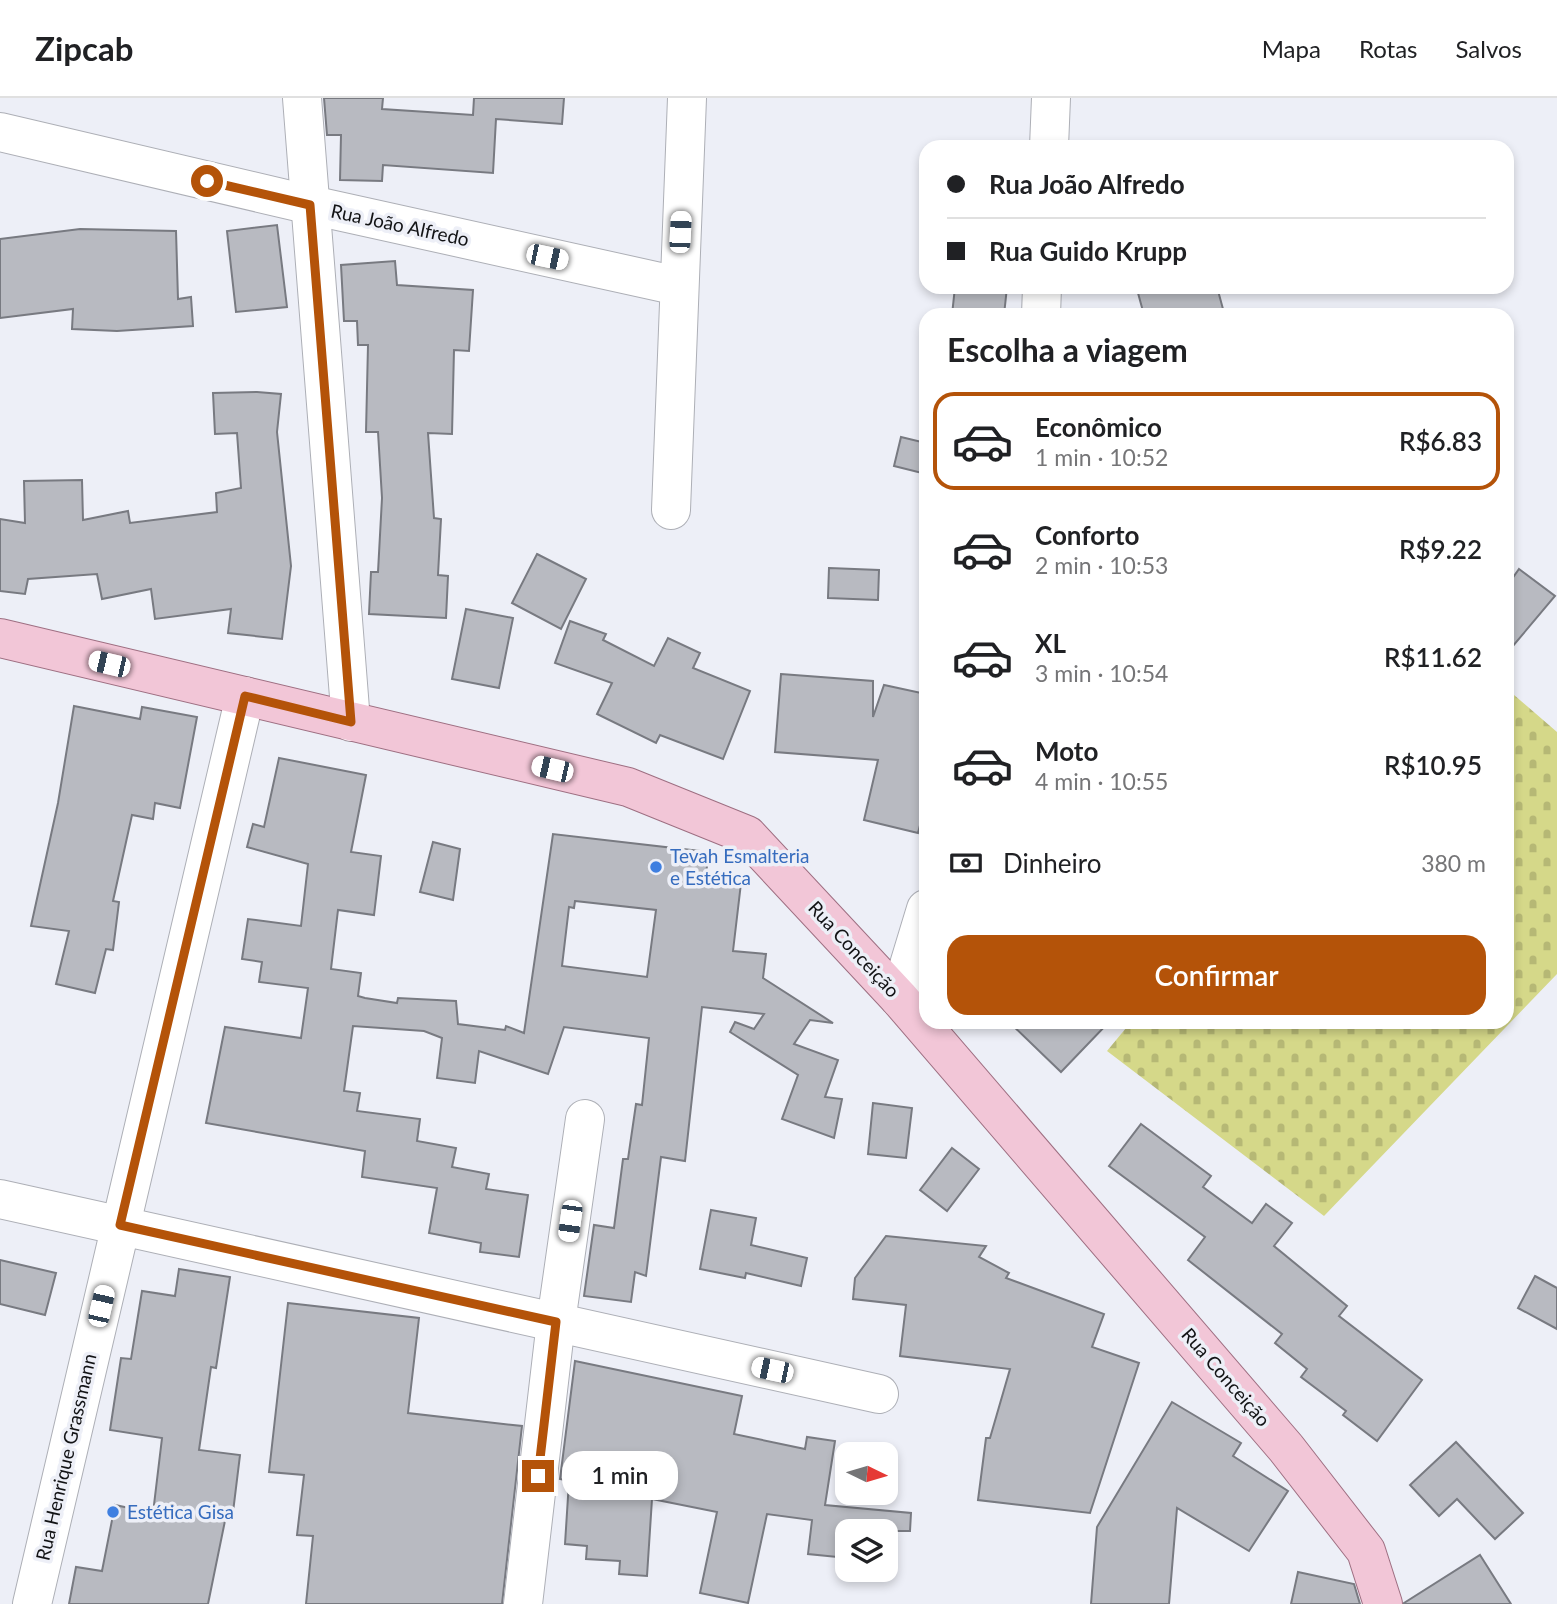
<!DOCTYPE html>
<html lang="pt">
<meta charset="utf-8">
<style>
:root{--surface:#fff;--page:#f6f6f6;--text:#202124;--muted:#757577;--line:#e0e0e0;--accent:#b45309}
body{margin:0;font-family:Lato,sans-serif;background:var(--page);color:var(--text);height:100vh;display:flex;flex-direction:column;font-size:26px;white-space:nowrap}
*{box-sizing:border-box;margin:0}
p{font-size:23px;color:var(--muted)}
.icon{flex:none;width:38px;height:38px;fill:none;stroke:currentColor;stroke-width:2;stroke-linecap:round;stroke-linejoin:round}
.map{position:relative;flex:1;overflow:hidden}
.side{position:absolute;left:919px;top:210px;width:595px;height:721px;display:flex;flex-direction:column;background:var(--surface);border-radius:21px;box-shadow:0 4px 10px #0003}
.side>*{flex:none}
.banner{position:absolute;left:919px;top:42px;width:595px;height:154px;border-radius:21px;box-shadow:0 4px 10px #0003;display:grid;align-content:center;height:154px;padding:0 28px;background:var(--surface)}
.needle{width:46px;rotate:95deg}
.controls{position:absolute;left:835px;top:1344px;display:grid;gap:14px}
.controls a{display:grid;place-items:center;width:63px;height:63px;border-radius:14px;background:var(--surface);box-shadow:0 4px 10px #0003;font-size:35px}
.end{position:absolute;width:32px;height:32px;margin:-16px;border:9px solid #b45309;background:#fff;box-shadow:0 0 0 4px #fff}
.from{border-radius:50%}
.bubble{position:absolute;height:49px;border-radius:21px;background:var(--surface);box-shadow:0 4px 10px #0003;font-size:23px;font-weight:600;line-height:49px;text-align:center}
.car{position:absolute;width:21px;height:42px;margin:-21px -10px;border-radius:9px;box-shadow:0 0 5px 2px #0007;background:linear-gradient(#fff 24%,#345 0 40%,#fff 0 76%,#345 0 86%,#fff 0)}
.banner b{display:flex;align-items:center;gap:24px;height:66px;font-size:26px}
.banner b+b{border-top:2px solid var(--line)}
.banner i{width:18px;height:18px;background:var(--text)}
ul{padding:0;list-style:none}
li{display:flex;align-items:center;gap:21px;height:98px;margin:0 14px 10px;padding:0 14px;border:4px solid transparent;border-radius:21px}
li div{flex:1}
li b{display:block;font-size:26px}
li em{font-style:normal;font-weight:600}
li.active{border-color:var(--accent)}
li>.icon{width:63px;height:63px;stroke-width:1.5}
h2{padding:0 28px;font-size:32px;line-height:84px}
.pay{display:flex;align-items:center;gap:18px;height:77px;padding:0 28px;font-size:26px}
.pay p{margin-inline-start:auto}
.primary-button{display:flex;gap:14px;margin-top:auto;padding:14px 28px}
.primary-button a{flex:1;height:80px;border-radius:21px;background:var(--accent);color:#fff;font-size:28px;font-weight:600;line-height:80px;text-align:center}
header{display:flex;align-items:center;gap:42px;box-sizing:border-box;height:98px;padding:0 35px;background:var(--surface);border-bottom:2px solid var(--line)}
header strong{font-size:33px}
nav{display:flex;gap:38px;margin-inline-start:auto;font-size:24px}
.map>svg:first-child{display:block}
</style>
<header>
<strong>Zipcab</strong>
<nav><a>Mapa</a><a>Rotas</a><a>Salvos</a></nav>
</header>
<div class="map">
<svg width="1557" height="1506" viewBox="0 0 1557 1506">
<defs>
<pattern id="cemetery-stones" width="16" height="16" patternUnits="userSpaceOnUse" patternTransform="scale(1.75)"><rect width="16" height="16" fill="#d5d889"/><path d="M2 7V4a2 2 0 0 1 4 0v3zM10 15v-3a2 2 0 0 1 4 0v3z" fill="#b6b875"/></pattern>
</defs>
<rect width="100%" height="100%" fill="#edeff7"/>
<polygon fill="url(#cemetery-stones)" points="1507,591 1557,634 1557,876 1324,1118 1107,953 1131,924 1507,924"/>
<g fill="#b8bac1" stroke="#787a81" stroke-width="2" fill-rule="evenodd">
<polygon points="324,0 383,0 382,11 473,17 474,0 564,0 562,26 496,21 493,75 383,67 382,83 340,82 341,37 327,37"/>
<polygon points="277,127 287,209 236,214 227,133"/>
<polygon points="80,131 176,133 178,201 191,199 193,228 117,233 72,231 73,211 0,220 0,141"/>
<polygon points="395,163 397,187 473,192 469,253 454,252 452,336 428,335 434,420 441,421 438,477 448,478 446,520 369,516 371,474 378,474 382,400 378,334 366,334 368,247 358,247 357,223 344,223 341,167"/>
<polygon points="955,189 1007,189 1004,217 952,217"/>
<polygon points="1161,189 1217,189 1223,211 1201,217 1144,217 1138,195"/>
<polygon points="257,294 281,296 277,334 291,468 282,541 228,535 231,511 155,521 151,491 102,501 97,476 28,481 25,496 0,493 0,421 25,425 24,383 82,382 83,422 128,413 130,425 217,414 216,395 241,390 237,335 215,336 213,295"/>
<polygon points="901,339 926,345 926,376 894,368"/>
<polygon points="537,456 586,481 561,531 512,505"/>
<polygon points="829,470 879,472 878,502 828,500"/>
<polygon points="1519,471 1555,498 1507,555 1507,488"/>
<polygon points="466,511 513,520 499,590 452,581"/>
<polygon points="570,523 606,536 603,542 654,568 668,540 700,555 693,570 750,593 723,661 660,637 656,645 597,616 612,585 555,565"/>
<polygon points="781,576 873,583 873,619 884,587 926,596 926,704 918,735 864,722 878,662 775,654"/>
<polygon points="74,608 140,621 142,609 197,619 180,710 155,705 153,721 132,717 113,803 119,804 113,852 106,851 95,895 56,886 69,833 31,828 58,705"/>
<path d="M279,660L366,677L351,754L381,758L374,817L338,812L331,871L361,875L358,898L365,900L397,905L398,900L456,903L458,926L505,932L506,928L524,935L553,736L708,754L706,780L741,785L733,853L766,856L763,880L833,925L810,922L794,946L838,962L825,999L842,1001L834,1040L782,1021L798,977L730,934L735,924L754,931L764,916L702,909L685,1063L661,1059L646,1178L635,1174L631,1204L584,1198L594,1127L614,1130L623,1061H628L636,1006L642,1007L649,940L564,929L548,976L479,953L475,985L437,980L442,940L424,933L353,928L344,993L360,995L357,1013L420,1021L417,1043L456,1050L452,1069L489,1076L486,1091L528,1097L519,1159L480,1154L481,1145L429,1135L437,1090L362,1079L365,1053L206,1025L225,929L301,940L308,890L259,884L262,864L242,861L248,821L301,828L308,766L247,749L253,726L264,729ZM575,803L656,812L647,879L562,868L569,809L574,810Z"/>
<polygon points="433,744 460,751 453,802 420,794"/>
<polygon points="1009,924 1109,924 1061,974"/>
<polygon points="873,1005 912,1010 906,1060 868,1056"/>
<polygon points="1141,1026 1211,1078 1203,1089 1252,1125 1266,1106 1292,1125 1274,1148 1347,1208 1339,1218 1422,1282 1377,1343 1343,1317 1346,1313 1301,1279 1307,1271 1275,1245 1282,1236 1188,1162 1205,1139 1109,1068"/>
<polygon points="952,1050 979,1071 947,1113 920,1092"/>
<polygon points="711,1112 756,1120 751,1147 807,1160 801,1188 746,1175 745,1180 700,1171"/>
<polygon points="886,1138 986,1148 979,1159 1009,1175 1006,1180 1104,1216 1092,1249 1139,1265 1090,1415 978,1402 986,1340 990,1340 1010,1271 900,1258 906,1207 853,1201 855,1180"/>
<polygon points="0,1162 56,1175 45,1217 0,1206"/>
<polygon points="179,1171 230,1179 216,1270 211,1269 199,1352 240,1357 233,1414 227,1413 208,1506 69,1506 76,1469 102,1473 115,1407 153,1415 162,1340 110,1332 121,1260 131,1261 142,1193 175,1198"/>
<polygon points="1535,1178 1557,1190 1557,1231 1518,1210"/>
<polygon points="288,1205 419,1220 408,1315 522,1328 502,1506 306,1506 313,1438 297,1437 304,1377 269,1374"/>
<polygon points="575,1263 742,1298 734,1336 805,1351 807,1339 835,1343 825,1407 911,1415 910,1433 847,1433 847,1460 808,1456 812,1422 767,1416 748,1505 700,1495 717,1414 652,1401 647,1478 619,1476 620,1463 586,1461 587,1448 565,1446 569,1383 560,1381"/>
<polygon points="1172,1304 1241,1345 1233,1358 1288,1393 1249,1453 1177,1410 1169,1506 1091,1506 1097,1429"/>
<polygon points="1456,1344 1523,1415 1495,1441 1457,1401 1439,1418 1410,1387"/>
<polygon points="1480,1457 1511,1506 1404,1506 1404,1505"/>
<polygon points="1298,1474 1354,1486 1360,1506 1291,1506"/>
</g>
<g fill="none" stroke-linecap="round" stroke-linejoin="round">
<g stroke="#adafb6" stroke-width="40">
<g id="minor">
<polyline points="302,0 351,624"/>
<polyline points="0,34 311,107 678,188"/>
<polyline points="1049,49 1051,0"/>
<polyline points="1041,217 1042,189"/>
<polyline points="671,412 687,0"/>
<polyline points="899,900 926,811"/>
<polyline points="0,1101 879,1296"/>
<polyline points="32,1506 245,598"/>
<polyline points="523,1506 556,1224 585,1021"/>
</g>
</g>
<g stroke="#9e6f82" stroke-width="40">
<polyline id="major" points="0,540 628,689 747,737 899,900 1286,1350 1366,1453 1383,1506"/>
</g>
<use href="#minor" stroke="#fff" stroke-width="38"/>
<use href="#major" stroke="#f2c6d7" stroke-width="38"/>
</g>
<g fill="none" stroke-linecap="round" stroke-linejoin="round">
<polyline stroke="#b45309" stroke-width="9" points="207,83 310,107 351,624 245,598 120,1127 556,1224 538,1378"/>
</g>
<g fill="#3f7fe0" stroke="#edeff7" stroke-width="2.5">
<circle cx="656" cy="769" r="7"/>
<circle cx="113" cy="1414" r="7"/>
</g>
<g text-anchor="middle" stroke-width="7" stroke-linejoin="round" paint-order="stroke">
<g font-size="19" fill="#121315" stroke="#edeff7">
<text transform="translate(400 127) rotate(12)" y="7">Rua João Alfredo</text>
<text transform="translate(854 851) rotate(47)" y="7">Rua Conceição</text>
<text transform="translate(1226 1279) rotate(49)" y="7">Rua Conceição</text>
<text transform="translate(66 1359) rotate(-77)" y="7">Rua Henrique Grassmann</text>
</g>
<g font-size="19" fill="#366cbe" stroke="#edeff7" text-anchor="start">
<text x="670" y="765">Tevah Esmalteria<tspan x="670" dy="22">e Estética</tspan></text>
<text x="127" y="1421">Estética Gisa</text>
</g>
</g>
</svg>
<div class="controls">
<a><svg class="needle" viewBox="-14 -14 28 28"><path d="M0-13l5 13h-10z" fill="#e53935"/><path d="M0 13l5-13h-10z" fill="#757577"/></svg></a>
<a><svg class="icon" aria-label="layers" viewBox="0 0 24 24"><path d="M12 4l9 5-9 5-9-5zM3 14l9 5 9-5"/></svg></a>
</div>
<i class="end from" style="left:207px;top:83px"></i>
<i class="end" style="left:538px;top:1378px"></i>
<div class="bubble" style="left:562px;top:1353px;width:116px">1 min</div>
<i class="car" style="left:680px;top:134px;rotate:3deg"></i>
<i class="car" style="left:547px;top:159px;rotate:102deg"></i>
<i class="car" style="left:109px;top:566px;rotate:283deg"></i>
<i class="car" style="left:552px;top:671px;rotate:283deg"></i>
<i class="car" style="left:570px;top:1123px;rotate:188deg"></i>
<i class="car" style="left:101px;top:1208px;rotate:13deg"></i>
<i class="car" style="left:772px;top:1272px;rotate:282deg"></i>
<div class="banner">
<b><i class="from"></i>Rua João Alfredo</b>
<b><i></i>Rua Guido Krupp</b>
</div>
<section class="side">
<h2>Escolha a viagem</h2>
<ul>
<li class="active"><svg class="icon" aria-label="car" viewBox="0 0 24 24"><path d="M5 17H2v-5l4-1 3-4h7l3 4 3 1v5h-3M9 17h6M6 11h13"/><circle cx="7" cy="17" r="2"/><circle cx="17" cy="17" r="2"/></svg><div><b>Econômico</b><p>1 min · 10:52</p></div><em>R$6.83</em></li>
<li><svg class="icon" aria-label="car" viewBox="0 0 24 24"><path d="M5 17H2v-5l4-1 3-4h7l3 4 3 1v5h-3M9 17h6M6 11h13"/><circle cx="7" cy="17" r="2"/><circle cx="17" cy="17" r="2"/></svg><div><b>Conforto</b><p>2 min · 10:53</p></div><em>R$9.22</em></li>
<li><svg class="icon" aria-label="car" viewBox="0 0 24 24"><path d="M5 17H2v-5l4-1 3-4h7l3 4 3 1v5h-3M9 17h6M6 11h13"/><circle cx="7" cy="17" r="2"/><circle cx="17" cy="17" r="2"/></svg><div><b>XL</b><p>3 min · 10:54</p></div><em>R$11.62</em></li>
<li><svg class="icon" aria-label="car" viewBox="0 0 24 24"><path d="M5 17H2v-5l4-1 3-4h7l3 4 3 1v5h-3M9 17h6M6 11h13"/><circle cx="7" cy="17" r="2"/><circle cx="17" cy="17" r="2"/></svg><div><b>Moto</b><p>4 min · 10:55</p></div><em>R$10.95</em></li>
</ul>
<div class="pay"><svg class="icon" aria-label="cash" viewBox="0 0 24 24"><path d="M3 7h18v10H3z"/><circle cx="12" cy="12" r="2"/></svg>Dinheiro<p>380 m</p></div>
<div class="primary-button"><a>Confirmar</a></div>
</section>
</div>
